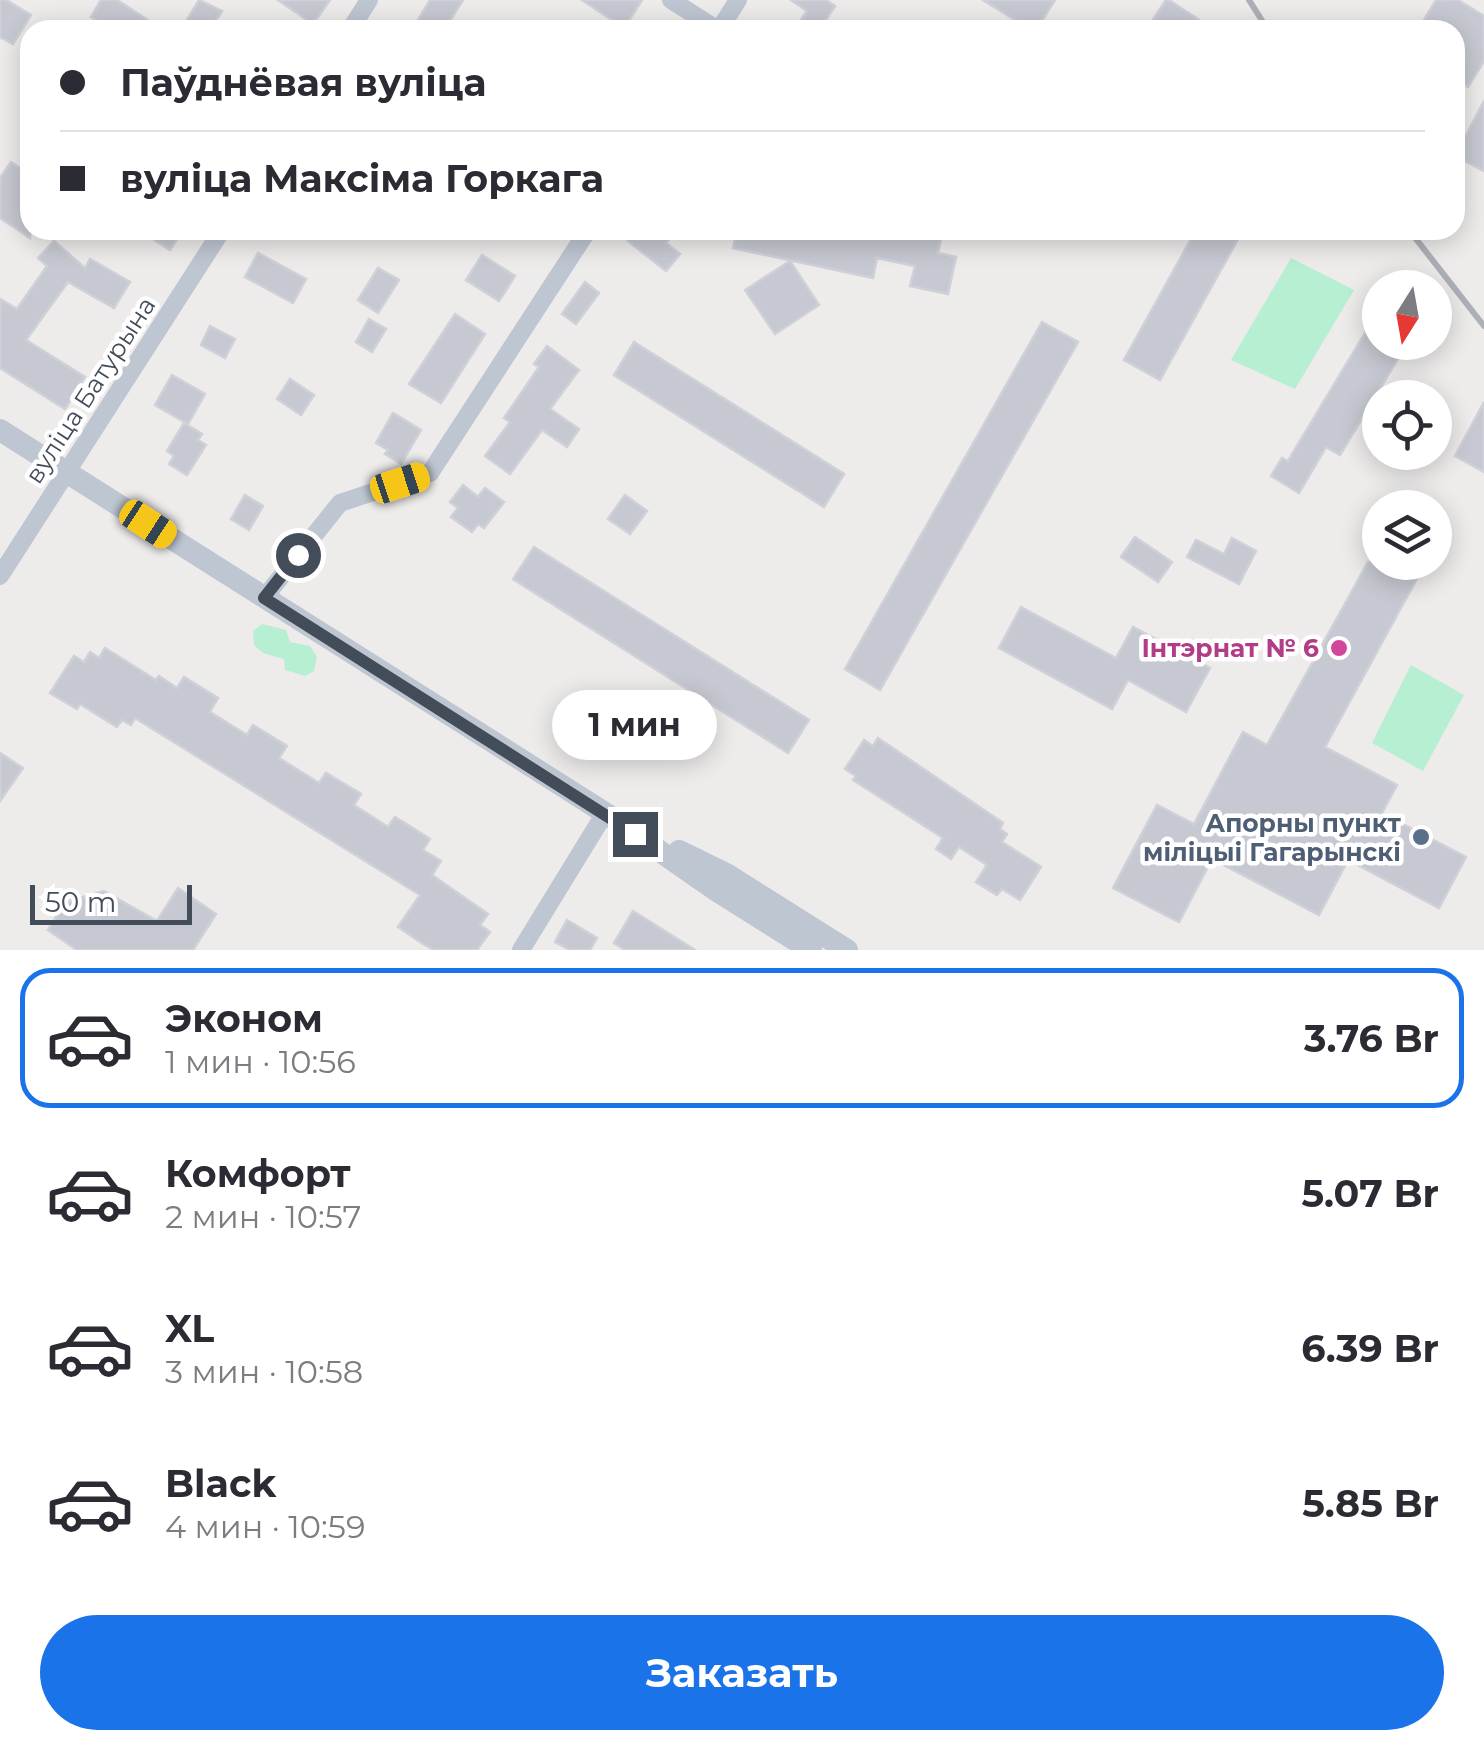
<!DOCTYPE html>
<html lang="ru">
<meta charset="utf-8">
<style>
:root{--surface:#fff;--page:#f7f7f7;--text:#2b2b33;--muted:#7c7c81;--line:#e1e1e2;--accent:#1a73e8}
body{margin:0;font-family:Montserrat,sans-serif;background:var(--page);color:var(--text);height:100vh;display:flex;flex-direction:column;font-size:38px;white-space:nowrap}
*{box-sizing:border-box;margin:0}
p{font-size:32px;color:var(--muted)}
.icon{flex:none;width:55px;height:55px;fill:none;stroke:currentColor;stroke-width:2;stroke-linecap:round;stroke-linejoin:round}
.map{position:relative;height:950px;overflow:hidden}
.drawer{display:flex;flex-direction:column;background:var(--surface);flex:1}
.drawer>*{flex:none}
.top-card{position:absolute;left:20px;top:20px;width:1445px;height:220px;border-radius:30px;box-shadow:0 5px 25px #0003;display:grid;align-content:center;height:220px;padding:0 40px;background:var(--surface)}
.needle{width:65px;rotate:191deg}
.tools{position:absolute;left:1362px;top:270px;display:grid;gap:20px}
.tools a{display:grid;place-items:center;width:90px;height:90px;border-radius:50%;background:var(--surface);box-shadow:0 5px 25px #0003;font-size:50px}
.scale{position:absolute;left:30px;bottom:25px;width:162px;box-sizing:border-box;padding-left:10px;border:5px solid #434c59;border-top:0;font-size:28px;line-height:35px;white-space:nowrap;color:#434c59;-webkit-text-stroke:8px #fff;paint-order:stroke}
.end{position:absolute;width:45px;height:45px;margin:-22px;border:12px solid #434c59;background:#fff;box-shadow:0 0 0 5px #fff}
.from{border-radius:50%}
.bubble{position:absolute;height:70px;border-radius:35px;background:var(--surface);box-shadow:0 5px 25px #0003;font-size:32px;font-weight:700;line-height:70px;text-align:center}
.car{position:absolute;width:30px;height:60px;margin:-30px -15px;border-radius:12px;box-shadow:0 0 8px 2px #0007;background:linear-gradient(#f5c518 24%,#345 0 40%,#f5c518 0 76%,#345 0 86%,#f5c518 0)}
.top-card b{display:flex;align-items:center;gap:35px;height:95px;font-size:38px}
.top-card b+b{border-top:2px solid var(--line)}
.top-card i{width:25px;height:25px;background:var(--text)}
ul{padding:18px 0 0;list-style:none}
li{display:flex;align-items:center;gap:30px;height:140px;margin:0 20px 15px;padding:0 20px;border:5px solid transparent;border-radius:30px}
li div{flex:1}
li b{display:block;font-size:38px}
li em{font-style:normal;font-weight:700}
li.current{border-color:var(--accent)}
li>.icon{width:90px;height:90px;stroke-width:1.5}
.cta{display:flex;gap:20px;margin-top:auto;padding:20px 40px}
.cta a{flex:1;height:115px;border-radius:60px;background:var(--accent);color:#fff;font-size:40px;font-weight:700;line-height:115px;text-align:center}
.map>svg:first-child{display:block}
</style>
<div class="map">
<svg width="1484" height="950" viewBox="0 0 1484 950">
<rect width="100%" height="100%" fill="#eeebeb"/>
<g fill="#b7efd3">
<polygon points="1291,258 1354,290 1295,389 1231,360"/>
<polygon points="262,624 286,630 290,642 310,646 317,657 314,671 305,676 285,670 284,659 263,653 254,645 253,631"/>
<polygon points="1411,665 1464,695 1423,771 1372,743"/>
</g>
<g fill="#c7c9d2" stroke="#cfd0d8" stroke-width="2.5">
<polygon points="0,0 6,0 31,15 13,44 0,37"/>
<polygon points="101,0 117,0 163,30 113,30 91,17"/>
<polygon points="199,0 222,11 210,30 181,30"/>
<polygon points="278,0 330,0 313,24"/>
<polygon points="430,0 463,0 444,30 435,30 418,20"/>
<polygon points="582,0 642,0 624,28"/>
<polygon points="791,0 826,0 835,6 819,30 794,30 807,11"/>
<polygon points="983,0 1055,0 1036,30 1031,30"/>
<polygon points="1166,0 1169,0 1214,30 1146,30"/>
<polygon points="1436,0 1458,0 1484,16 1484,61 1468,87 1455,78 1455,30 1418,30"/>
<polygon points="1484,101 1484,171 1455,156"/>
<polygon points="11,162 30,175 30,238 0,218 0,178"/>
<polygon points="139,230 183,230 170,250"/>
<polygon points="637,230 677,230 666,243 680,254 666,271 628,241"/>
<polygon points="737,230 943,230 938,253 956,257 948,294 910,286 915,266 877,258 873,278 733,248"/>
<polygon points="1196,230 1243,230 1160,380 1124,360"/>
<polygon points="54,241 85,268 90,259 130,282 114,308 68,282 26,340 85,377 65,409 0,368 0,299 17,309 47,266 38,258"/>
<polygon points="258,253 306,279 293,303 245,277"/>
<polygon points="482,255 515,276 499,301 466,280"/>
<polygon points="790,261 819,305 775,334 745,290"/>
<polygon points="378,268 399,280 378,313 358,300"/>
<polygon points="585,282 599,293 576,324 562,314"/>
<polygon points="1380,308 1380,342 1408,342 1340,455 1326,447 1299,493 1271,476 1282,458 1288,461"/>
<polygon points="455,314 485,334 441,403 409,384"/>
<polygon points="369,319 386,329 372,352 356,342"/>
<polygon points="1042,322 1078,342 880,690 845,669"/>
<polygon points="210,326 235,339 225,358 201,345"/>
<polygon points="634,342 844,474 824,507 614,375"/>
<polygon points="547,346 579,370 550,409 579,429 567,447 542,430 510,474 485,456 510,422 504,418 539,367 534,364"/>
<polygon points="172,375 205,394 188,424 155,405"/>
<polygon points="290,379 314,395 301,415 277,399"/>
<polygon points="1484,402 1484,472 1455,456"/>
<polygon points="393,413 421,430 401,464 385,454 388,450 376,443"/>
<polygon points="184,423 202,434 198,440 206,445 187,475 169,464 174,456 167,451"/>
<polygon points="463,485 478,497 485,488 504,502 484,528 478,524 472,532 451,517 458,508 450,502"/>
<polygon points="245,495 263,506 249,530 231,519"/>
<polygon points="625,495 647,511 630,534 608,519"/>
<polygon points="1135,537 1172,562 1158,582 1121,557"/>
<polygon points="1232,538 1256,551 1239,584 1187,557 1196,540 1224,554"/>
<polygon points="534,547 809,720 788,753 513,579"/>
<polygon points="1368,562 1426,562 1325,747 1397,785 1382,813 1466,857 1439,908 1348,860 1319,915 1212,859 1179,922 1113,888 1157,805 1194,824 1243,732 1267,745"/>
<polygon points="1021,607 1116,658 1133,627 1210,668 1186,712 1128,680 1112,709 999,648"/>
<polygon points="105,648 156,680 159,676 177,688 184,677 218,698 210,712 247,735 253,725 287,746 279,758 319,783 326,773 361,794 354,805 388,827 395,817 430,839 423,850 441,861 432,875 488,914 480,925 490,932 477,950 434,950 423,944 398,927 420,895 135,718 131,725 122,720 117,727 80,704 77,709 50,693 74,656 84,662 90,652 99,658"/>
<polygon points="878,738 1003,823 1000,829 1007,834 1002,842 1041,867 1020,900 1002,889 997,895 976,882 987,865 959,847 951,859 936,849 943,838 853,780 856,776 845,769 864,740 873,746"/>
<polygon points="0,753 23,768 0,801"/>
<polygon points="178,888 216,914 193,950 77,950 48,930 65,902 104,891 157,921"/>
<polygon points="633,911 695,950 625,950 614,943"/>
<polygon points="567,920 597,938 590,950 570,950 555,942"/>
</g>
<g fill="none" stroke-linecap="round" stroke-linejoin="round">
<g stroke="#bec6d2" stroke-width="18">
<polyline points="671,0 718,30"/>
<polyline points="350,30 369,0"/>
<polyline points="719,30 738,0"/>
<polyline points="0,576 222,230"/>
<polyline points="264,598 340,503 430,473 588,230"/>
<polyline points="521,950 605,813"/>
</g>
<g stroke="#bec6d2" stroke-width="22">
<polyline points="0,430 605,813 717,891 811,950"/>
<polyline points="679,851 728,875 847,950"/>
</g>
<g stroke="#adb0b6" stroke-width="6">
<polyline points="1249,0 1268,30"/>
<polyline points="1409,230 1484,326"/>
</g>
</g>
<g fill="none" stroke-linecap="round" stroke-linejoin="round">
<polyline stroke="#434c59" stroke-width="12" points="298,555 264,598 635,834"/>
</g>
<circle fill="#d1479c" stroke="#fff" stroke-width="4" cx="1339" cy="648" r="10"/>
<circle fill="#5c6f8a" stroke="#fff" stroke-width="4" cx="1421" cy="837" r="10"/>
<g text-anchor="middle" stroke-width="9" stroke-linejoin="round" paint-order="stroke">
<g font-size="25" fill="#434c59" stroke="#fff">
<text transform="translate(90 390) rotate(-57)" y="9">вуліца Батурына</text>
</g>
<g font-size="25" font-weight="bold" fill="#b23c85" stroke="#fff" text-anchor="end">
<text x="1319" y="657">Інтэрнат № 6</text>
</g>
<g font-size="25" font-weight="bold" fill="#4e5e75" stroke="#fff" text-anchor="end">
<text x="1401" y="832">Апорны пункт<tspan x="1401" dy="29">міліцыі Гагарынскі</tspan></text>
</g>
</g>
</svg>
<div class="tools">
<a><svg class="needle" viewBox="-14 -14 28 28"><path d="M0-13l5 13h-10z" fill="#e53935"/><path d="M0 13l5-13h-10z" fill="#7c7c81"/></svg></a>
<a><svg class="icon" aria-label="locate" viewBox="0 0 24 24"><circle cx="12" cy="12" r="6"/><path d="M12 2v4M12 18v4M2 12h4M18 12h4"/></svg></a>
<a><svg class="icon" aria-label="layers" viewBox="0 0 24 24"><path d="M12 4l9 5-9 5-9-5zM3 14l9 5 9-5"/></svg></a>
</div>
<div class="scale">50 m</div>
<i class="end from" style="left:298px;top:555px"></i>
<i class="end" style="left:635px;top:834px"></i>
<div class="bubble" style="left:552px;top:690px;width:165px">1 мин</div>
<i class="car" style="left:400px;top:483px;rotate:72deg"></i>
<i class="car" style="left:148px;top:524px;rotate:123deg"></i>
<div class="top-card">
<b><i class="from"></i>Паўднёвая вуліца</b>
<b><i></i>вуліца Максіма Горкага</b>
</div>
</div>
<section class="drawer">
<ul>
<li class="current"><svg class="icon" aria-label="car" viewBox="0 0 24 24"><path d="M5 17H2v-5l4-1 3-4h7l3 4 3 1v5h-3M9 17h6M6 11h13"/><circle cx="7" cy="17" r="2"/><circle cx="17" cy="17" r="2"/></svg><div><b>Эконом</b><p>1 мин · 10:56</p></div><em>3.76 Br</em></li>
<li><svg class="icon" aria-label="car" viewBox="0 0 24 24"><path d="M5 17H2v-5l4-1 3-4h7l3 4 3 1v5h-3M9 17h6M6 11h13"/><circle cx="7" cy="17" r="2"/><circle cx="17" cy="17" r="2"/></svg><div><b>Комфорт</b><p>2 мин · 10:57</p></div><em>5.07 Br</em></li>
<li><svg class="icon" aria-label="car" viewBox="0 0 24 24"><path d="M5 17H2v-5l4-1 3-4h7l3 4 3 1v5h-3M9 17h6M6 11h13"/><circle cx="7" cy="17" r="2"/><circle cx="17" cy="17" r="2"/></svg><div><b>XL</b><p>3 мин · 10:58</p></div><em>6.39 Br</em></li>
<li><svg class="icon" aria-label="car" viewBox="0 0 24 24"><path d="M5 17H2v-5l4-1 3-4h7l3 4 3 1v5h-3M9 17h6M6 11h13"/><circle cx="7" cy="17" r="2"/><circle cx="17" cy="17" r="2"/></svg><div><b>Black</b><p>4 мин · 10:59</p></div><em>5.85 Br</em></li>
</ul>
<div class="cta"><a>Заказать</a></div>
</section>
